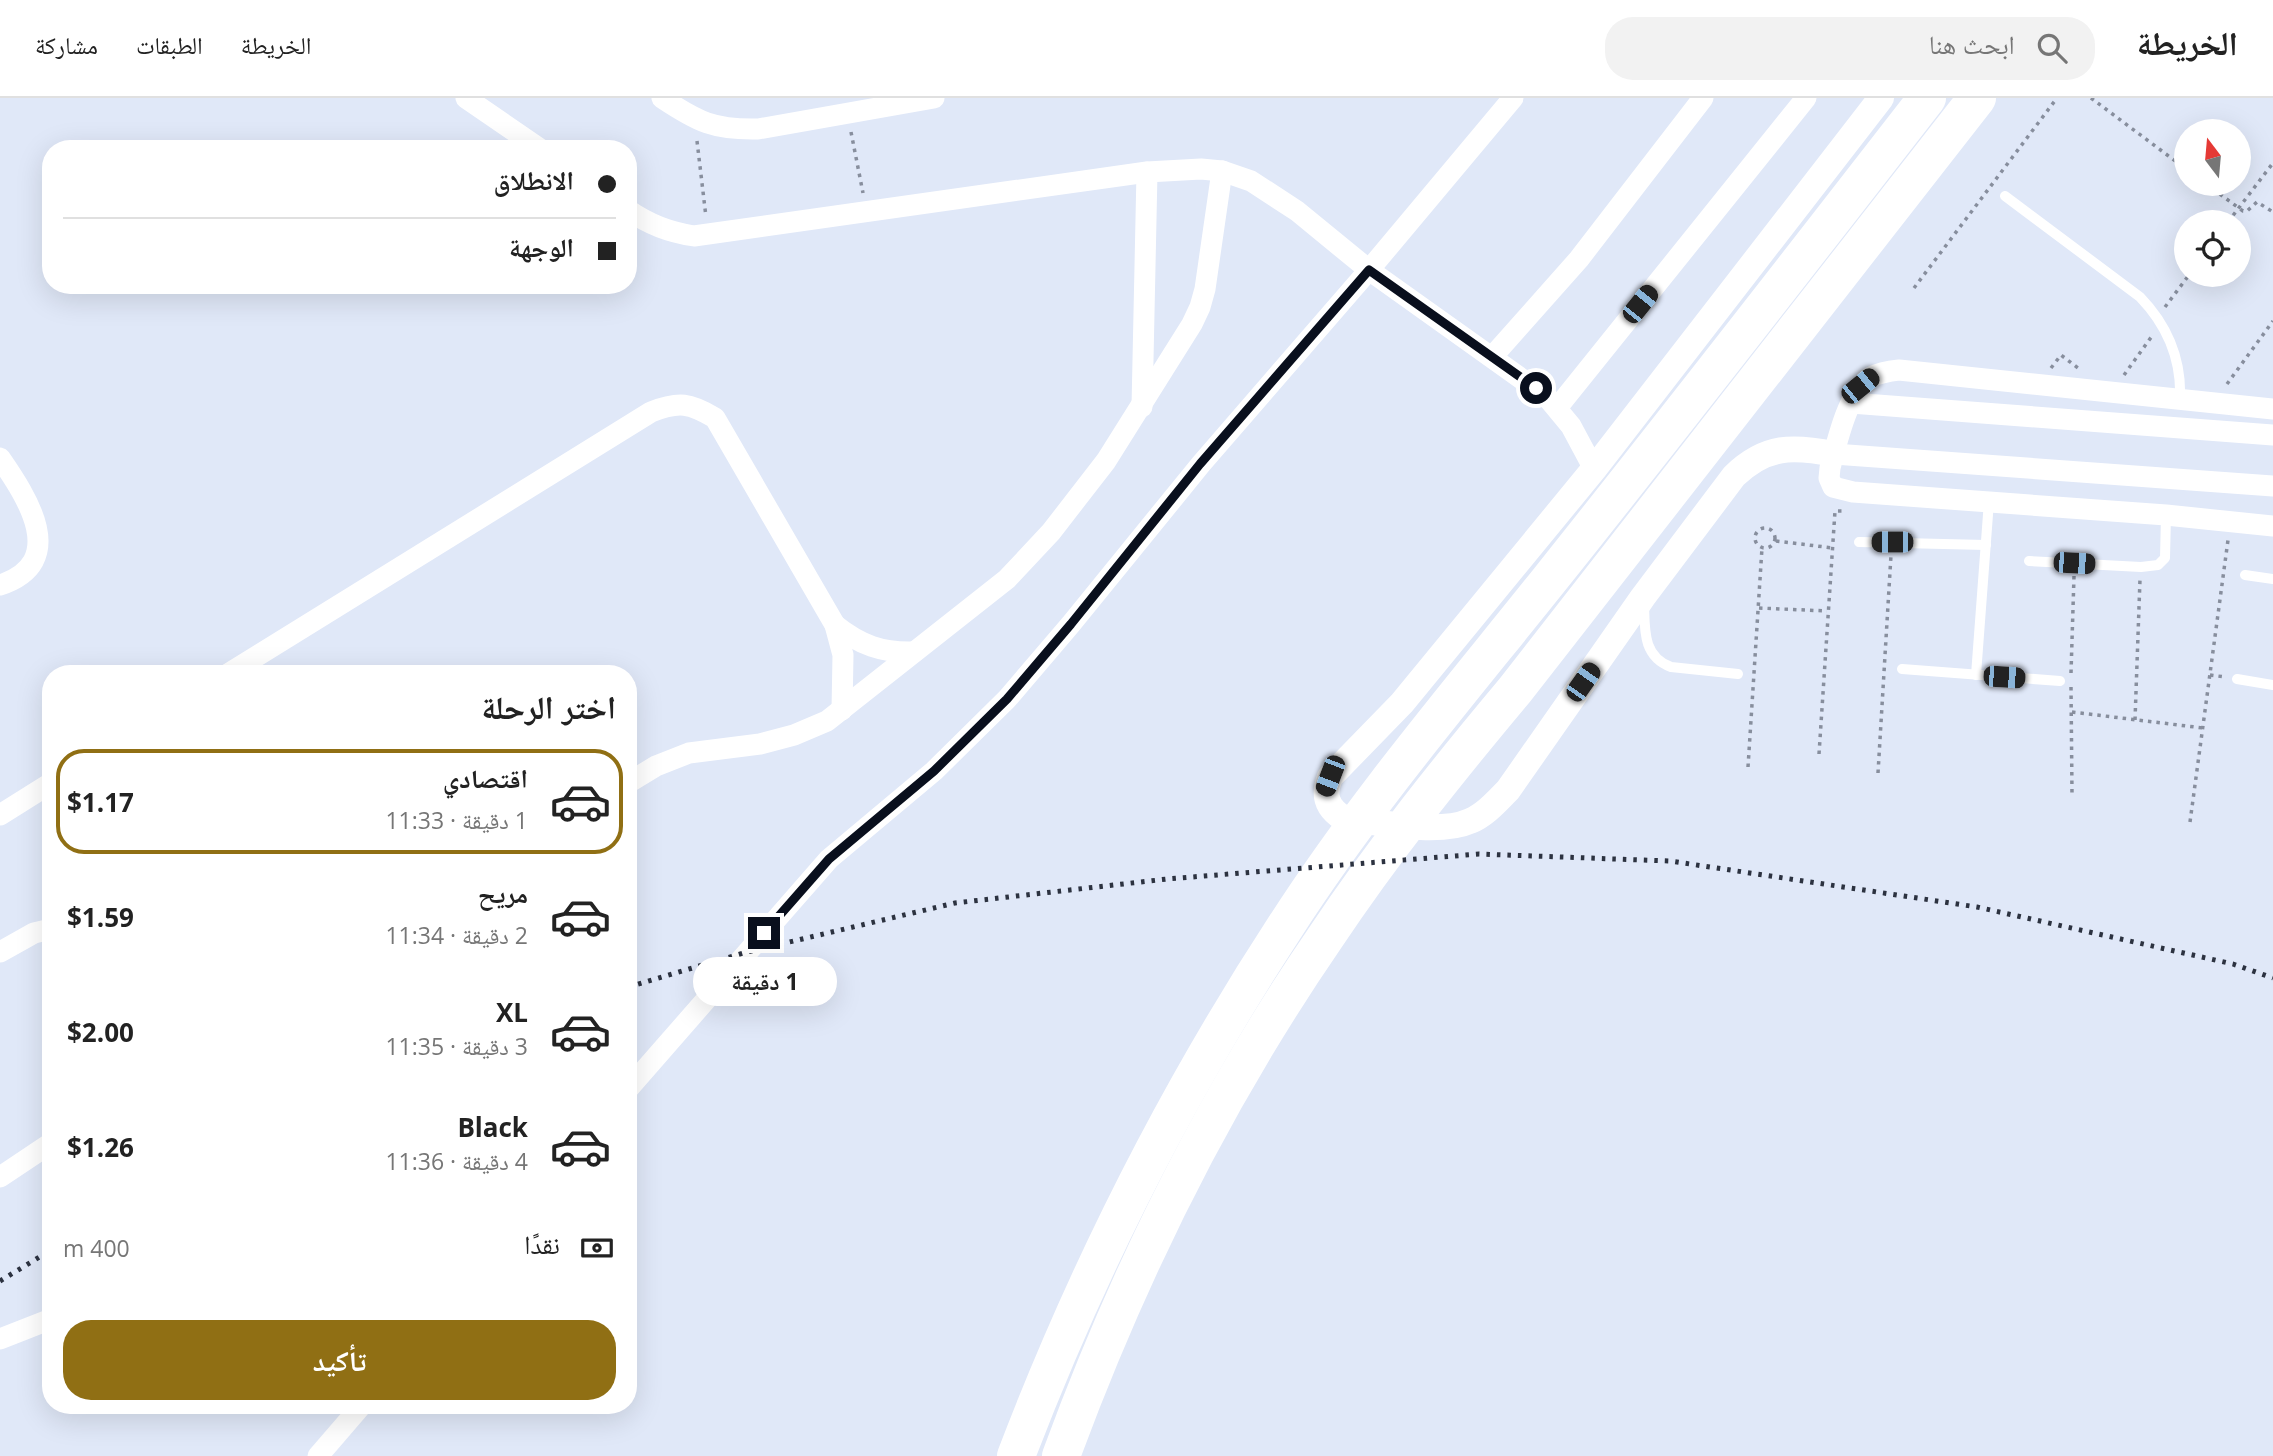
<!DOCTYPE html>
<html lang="ar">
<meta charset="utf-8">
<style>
:root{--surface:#fff;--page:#f2f2f2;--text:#222;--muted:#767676;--line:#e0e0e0;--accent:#906f14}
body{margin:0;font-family:"Open Sans","Noto Naskh Arabic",sans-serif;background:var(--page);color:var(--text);direction:rtl;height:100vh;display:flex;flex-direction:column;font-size:26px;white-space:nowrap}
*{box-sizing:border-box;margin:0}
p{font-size:23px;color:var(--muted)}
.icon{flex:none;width:38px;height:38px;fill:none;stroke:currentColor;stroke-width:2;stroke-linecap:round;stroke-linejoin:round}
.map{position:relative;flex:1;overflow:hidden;direction:ltr}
.side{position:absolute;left:42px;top:567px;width:595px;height:749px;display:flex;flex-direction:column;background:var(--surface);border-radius:28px;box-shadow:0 7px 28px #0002;direction:rtl}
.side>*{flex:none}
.guide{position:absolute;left:42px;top:42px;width:595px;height:154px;border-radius:28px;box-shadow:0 7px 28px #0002;direction:rtl;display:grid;align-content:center;height:154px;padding:0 21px;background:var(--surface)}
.needle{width:46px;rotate:344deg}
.tools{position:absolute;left:2174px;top:21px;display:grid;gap:14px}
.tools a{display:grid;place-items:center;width:77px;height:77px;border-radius:50%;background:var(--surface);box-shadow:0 7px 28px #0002;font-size:35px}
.end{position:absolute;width:32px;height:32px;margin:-16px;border:9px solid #090f1d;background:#fff;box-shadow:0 0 0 4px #fff}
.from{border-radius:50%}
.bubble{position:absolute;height:49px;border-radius:24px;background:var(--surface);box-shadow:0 7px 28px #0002;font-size:23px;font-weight:700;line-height:49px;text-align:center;direction:rtl}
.car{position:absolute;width:21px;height:42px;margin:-21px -10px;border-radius:9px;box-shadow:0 0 5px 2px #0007;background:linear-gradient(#222 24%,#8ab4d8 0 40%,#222 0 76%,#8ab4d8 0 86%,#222 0)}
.guide b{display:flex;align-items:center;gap:24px;height:66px;font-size:26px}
.guide b+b{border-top:2px solid var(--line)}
.guide i{width:18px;height:18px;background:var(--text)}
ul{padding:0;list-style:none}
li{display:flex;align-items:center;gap:21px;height:105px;margin:0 14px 10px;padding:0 7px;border:4px solid transparent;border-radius:28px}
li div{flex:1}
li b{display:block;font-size:26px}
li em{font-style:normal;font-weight:700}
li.active{border-color:var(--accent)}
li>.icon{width:63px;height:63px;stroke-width:1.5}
h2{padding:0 21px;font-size:32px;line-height:84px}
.pay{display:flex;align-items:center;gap:18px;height:77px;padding:0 21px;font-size:26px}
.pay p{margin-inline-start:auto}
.action{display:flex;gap:14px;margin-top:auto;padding:14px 21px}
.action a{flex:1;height:80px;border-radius:28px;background:var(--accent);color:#fff;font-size:28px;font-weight:700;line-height:80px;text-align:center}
header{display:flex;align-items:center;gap:42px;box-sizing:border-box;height:98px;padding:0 35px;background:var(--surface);border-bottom:2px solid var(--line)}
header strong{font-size:33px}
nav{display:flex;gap:38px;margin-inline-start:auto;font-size:24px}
.search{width:490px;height:63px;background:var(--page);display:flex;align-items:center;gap:18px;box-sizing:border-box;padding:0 24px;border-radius:28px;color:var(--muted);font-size:26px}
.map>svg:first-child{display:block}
</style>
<header>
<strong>الخريطة</strong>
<div class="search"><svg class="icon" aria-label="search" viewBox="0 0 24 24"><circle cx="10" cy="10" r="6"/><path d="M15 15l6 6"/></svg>ابحث هنا</div>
<nav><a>الخريطة</a><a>الطبقات</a><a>مشاركة</a></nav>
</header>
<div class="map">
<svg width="2273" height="1358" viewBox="0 0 2273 1358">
<rect width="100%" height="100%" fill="#e0e8f8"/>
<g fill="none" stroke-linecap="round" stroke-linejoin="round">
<g stroke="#878e9d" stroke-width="3.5" stroke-dasharray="3.5 5" stroke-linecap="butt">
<polyline points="2091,0 2186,71"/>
<polyline points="851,34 863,95"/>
<polyline points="697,43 706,119"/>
<polyline points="2206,86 2243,113 2247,113 2257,104 2273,114"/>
<polyline points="2228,124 2273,65"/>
<polyline points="1914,190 2057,0"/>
<polyline points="2165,209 2189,177"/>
<polyline points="2051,270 2061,257 2078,270"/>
<polyline points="2124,277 2152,238"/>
<polyline points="2227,286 2273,223"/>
<circle cx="1765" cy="440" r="10"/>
<polyline points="1776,443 1833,450"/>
<polyline points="1759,510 1827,513"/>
<polyline points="2071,575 2074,478"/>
<polyline points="2210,577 2225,579"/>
<polyline points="2071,589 2072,696"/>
<polyline points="2072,614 2203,630"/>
<polyline points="2135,622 2140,481"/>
<polyline points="1819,656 1835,413 1842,413"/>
<polyline points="1748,669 1762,450"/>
<polyline points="1878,675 1891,457"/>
<polyline points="2190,724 2228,442"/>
</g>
<g stroke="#fff" stroke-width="10">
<path d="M2005,98L2140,199C2168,228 2182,263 2180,303"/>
<polyline points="1859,444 1986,447"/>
<polyline points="2029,463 2141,469 2158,467 2165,460 2166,417"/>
<polyline points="2245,477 2273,481"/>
<path d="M1644,505C1645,531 1642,558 1671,569L1738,576"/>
<polyline points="1902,571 2060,583"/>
<polyline points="1976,577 1989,403"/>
<polyline points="2237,581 2273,587"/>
</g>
<g stroke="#fff" stroke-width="21">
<polyline points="466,0 540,51"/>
<path d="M662,0C698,24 714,32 758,31L934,0"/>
<path d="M628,112C650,127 669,134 694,138L1147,74L1201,71L1222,73L1251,83L1297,113L1369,172L1547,299L1571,328L1594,371"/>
<polyline points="1492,259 1579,161 1703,0"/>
<polyline points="1851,305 2273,337"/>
<polyline points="1142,309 1147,74"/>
<polyline points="1557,310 1806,0"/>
<path d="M2273,311L1899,272C1890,273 1879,275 1871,279C1848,293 1837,344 1830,370L1829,380L1833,389L1853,394L2166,417L2273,428"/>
<polyline points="1834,356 2273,388"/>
<path d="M0,360C27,399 70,464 0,487"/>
<path d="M835,527C860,547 882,555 914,554"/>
<path d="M228,576L651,314C679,303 690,305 715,320L835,527L843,557L842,612"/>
<polyline points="628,685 656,668 689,655 760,646 794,637 827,623 1007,481 1051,434 1106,363 1192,226 1200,209 1205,191 1222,73"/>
<polyline points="0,717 51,685"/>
<polyline points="0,854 34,835 51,831"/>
<polyline points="628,991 829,761 934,673 1007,601 1071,526 1201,366 1369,172 1513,0"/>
<polyline points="0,1079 51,1045"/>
<polyline points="0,1241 51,1221"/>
<polyline points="318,1358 362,1307"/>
</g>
<path stroke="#fff" stroke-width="26" d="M1834,356C1793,348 1766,347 1734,378L1643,499L1508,692C1496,704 1485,717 1470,723C1439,737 1377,724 1343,720C1326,709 1323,697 1330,679L1402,605L1594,371L1881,0"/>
<g stroke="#fff" stroke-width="38">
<path d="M1016,1358C1087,1172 1176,996 1285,829C1364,706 1459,595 1550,481C1677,322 1802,161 1927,0"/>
<path d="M1061,1358C1128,1176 1215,1000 1325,840C1383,753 1448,672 1515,592L1977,0"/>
</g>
<g stroke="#2c3240" stroke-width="5" stroke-dasharray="3.5 7" stroke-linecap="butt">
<polyline points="628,889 747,854 955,805 1167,781 1479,756 1670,763 1977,809 2233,866 2273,880"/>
<polyline points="0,1183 51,1152"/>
</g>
</g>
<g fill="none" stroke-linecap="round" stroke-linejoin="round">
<polyline stroke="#090f1d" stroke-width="9" points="764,835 829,761 934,673 1007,601 1071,526 1200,366 1369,172 1536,290"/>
</g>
</svg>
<div class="tools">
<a><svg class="needle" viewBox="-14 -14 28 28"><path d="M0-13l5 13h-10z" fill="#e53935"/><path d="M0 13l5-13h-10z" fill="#767676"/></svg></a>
<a><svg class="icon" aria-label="locate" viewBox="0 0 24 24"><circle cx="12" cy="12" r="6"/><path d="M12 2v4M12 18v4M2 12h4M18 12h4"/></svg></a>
</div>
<i class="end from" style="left:1536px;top:290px"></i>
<i class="end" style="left:764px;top:835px"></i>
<div class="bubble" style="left:693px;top:859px;width:144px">1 دقيقة</div>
<i class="car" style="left:1640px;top:206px;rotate:39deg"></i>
<i class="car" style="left:1860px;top:288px;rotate:51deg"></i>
<i class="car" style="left:1892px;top:444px;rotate:270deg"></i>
<i class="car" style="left:2074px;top:465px;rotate:93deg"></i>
<i class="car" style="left:2004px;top:579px;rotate:94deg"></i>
<i class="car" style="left:1583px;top:584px;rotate:35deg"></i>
<i class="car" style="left:1330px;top:678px;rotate:201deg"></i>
<div class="guide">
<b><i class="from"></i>الانطلاق</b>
<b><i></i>الوجهة</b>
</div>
<section class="side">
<h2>اختر الرحلة</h2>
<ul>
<li class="active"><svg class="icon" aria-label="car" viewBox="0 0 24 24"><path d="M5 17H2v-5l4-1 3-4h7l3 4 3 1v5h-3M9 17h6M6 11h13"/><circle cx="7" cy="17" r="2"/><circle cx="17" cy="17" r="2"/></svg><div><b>اقتصادي</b><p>1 دقيقة · 11:33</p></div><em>$1.17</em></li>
<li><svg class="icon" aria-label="car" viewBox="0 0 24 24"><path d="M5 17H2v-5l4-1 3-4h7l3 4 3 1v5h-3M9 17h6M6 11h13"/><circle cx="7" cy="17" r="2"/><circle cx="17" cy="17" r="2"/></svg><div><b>مريح</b><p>2 دقيقة · 11:34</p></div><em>$1.59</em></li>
<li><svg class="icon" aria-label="car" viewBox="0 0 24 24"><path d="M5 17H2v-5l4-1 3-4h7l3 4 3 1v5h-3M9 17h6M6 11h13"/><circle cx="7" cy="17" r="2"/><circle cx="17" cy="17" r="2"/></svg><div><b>XL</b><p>3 دقيقة · 11:35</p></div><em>$2.00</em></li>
<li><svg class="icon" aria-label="car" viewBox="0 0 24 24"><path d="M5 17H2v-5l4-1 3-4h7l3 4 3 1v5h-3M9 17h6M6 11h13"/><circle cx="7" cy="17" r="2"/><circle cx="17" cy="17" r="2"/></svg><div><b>Black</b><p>4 دقيقة · 11:36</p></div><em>$1.26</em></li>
</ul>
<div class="pay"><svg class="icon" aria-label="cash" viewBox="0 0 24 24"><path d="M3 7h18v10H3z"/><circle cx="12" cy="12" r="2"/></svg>نقدًا<p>400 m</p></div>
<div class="action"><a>تأكيد</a></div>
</section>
</div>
